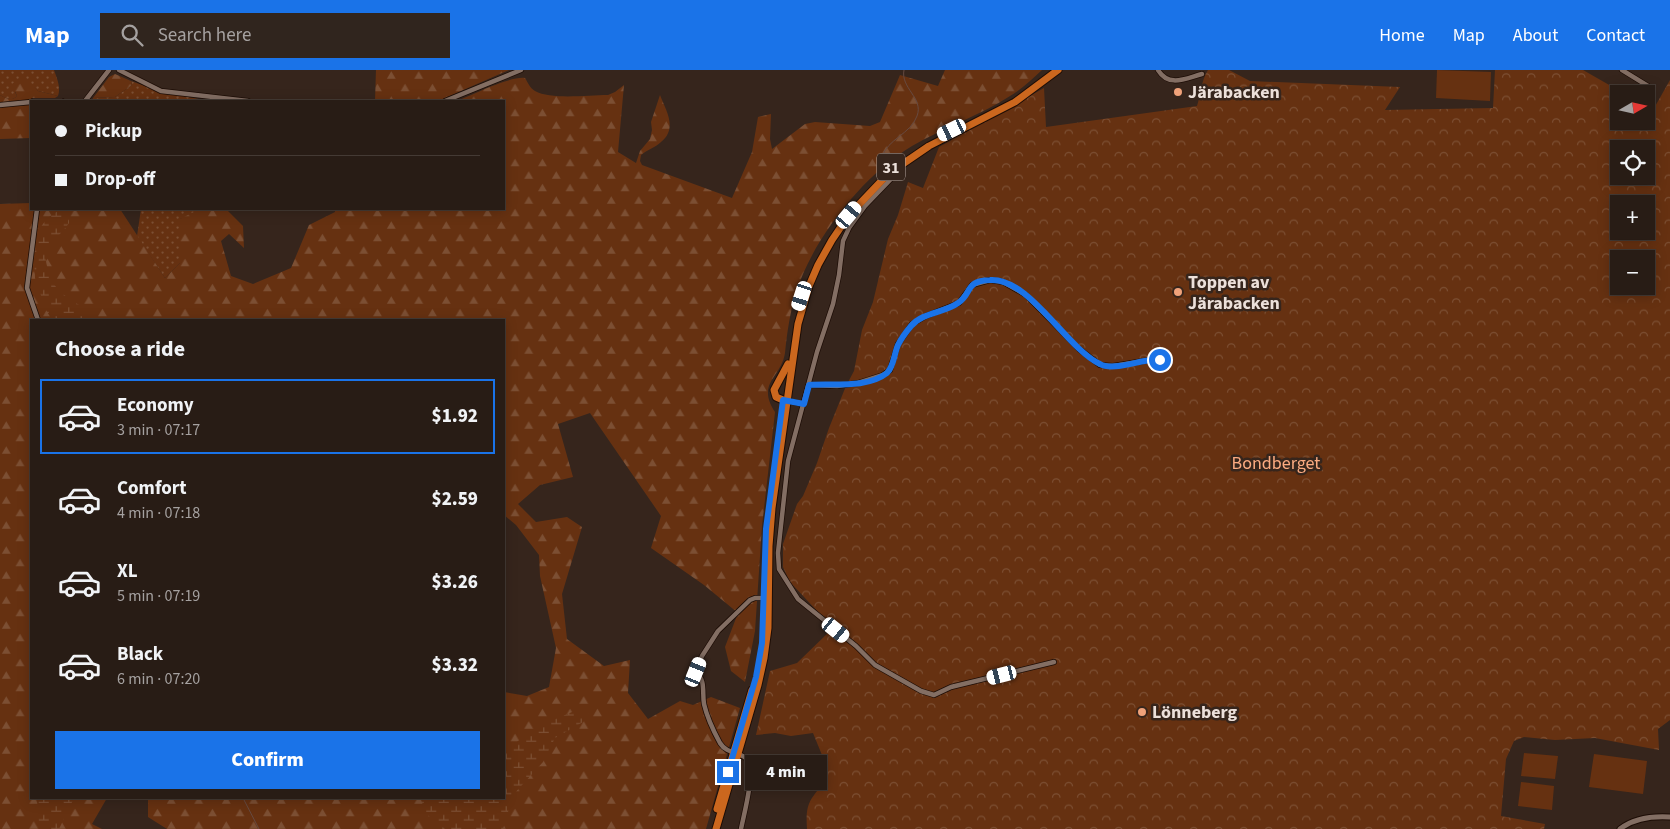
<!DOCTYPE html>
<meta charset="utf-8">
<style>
:root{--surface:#281c15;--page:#30251e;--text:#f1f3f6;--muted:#a5a1a0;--line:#443a34;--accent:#1a73e8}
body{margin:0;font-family:"Source Sans 3",sans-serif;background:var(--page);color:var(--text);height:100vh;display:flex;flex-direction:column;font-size:19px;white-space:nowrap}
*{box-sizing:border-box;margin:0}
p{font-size:16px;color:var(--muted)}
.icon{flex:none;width:28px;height:28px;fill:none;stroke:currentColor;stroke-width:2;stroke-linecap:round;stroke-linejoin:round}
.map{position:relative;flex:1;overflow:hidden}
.details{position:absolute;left:30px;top:249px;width:475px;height:480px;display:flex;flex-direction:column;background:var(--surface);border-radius:0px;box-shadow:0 2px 12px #0003,0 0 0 1px var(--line)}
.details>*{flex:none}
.banner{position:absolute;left:30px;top:30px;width:475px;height:110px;border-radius:0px;box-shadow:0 2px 12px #0003,0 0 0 1px var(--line);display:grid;align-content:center;height:110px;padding:0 25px;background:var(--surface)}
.needle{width:32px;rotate:81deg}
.buttons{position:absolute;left:1610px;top:15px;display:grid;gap:10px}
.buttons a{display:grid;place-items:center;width:45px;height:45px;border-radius:0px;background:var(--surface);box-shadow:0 2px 12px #0003,0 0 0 1px var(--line);font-size:25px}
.end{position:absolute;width:22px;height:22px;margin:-11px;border:6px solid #1a73e8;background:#fff;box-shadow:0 0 0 2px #fff}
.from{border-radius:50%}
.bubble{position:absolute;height:35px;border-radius:0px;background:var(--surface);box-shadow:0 2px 12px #0003,0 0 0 1px var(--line);font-size:16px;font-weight:800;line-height:35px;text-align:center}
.car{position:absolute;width:15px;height:30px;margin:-15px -8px;border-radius:6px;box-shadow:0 0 4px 1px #0007;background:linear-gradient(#fff 24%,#345 0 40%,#fff 0 76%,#345 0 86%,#fff 0)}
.banner b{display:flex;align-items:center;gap:18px;height:48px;font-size:19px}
.banner b+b{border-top:1px solid var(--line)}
.banner i{width:12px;height:12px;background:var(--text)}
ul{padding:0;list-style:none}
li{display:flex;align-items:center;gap:15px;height:75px;margin:0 10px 8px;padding:0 15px;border:2px solid transparent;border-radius:0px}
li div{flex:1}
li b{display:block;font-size:19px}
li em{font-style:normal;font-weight:800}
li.active{border-color:var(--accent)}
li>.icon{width:45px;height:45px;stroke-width:1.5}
h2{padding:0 25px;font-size:22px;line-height:60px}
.cta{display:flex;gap:10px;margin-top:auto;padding:10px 25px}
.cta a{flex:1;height:58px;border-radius:0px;background:var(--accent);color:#fff;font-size:20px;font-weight:800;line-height:58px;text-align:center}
header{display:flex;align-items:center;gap:30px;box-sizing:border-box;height:70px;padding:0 25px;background:var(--accent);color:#fff}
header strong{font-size:24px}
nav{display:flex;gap:28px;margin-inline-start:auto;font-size:18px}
.search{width:350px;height:45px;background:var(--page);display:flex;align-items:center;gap:12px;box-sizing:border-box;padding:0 18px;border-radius:0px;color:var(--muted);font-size:19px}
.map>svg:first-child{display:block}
</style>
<header>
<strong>Map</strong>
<div class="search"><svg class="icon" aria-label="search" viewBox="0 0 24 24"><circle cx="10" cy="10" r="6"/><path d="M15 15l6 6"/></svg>Search here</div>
<nav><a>Home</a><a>Map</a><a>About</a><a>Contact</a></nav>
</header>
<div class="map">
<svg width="1670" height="759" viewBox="0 0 1670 759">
<defs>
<pattern id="grass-dots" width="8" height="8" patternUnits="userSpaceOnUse" patternTransform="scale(1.25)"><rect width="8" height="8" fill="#663111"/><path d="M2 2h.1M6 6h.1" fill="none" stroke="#7c4f33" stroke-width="1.8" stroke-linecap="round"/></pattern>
<pattern id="forest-firs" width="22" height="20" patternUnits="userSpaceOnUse" patternTransform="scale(1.25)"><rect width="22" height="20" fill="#663111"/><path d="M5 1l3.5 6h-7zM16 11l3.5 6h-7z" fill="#7c4f33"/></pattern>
<pattern id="wetland-marsh" width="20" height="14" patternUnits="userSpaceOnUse" patternTransform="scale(1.25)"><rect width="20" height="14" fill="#663111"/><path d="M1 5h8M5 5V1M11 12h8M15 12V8" fill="none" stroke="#7c4f33"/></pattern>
<pattern id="park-crowns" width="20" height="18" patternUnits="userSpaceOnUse" patternTransform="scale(1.25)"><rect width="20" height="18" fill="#663111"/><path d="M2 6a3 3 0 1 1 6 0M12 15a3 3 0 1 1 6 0" fill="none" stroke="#7c4f33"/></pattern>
</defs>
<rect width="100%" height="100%" fill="#36251c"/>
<g fill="url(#grass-dots)">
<path d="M0,0H54C57,9 61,17 58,26L38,21L32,16L15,22L17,26C11,32 6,28 0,25Z"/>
<polygon points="131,11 159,21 208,31 92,31 93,28 115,27 132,15"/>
<polygon points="141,139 217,139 180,149 180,193 165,208 137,166"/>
</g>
<g fill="url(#forest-firs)">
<polygon points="376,0 509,0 438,31 375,31"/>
<path d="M945,0H1042C1032,9 1022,19 1010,26C979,46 943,58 912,76C863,105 812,170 796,223C790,242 787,263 785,283C781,308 756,313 775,342L762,456L755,561L745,612L731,601L725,577L738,543L704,515L651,478L661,446L590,343L558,354L573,407L540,415L518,434L536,452L567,447L582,457L562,524L567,569L604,596L630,590L628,623L648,649L680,631L693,635L711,627L740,638L706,759H167L148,747V728H504V622L527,626L549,617L556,578L540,506L539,485L516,455L504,445V250H31V728H107L92,754L102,759H0V134L31,133V139H120L165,208L180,193V149L200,139H226L243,156L244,178L229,164L221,171L231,206L253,214L291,198L309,155L335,142V139H504V31H457C472,25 510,6 525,8C528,13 530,18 535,21C551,30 588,25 608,25L615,22L624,15L618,82L636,93L640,81L650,69L652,60L651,52L660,25C666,41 678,58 661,72C656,77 647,80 641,85L640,91L642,95L732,128L752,82L758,47L771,44L770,69L772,79L805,54L815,52L870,56L880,52L900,5L938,16Z"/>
<polygon points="115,4 131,11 132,15 115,27 93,28 109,7"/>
<path d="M16,11H28L38,21L58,26L55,28H44L0,33V25C6,28 11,32 17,26L12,14Z"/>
<polygon points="31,33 31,68 0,69 0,37"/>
</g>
<g fill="url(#wetland-marsh)">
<path d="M61,139L69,140V153C64,161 50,173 47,180C44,185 46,191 47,196C52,220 65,226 84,238L87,246L83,250H52L46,240L35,208L34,184L42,155L49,147Z"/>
<polygon points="577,640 589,643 583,652 555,668 543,692 513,725 503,759 445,759 425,743 421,728 504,728 504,680 548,652"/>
<polygon points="37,728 74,728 59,759 39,759"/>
</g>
<path fill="url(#park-crowns)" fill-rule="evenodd" d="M1208,0H1229L1250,11L1400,17L1385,40L1493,38L1495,0H1583L1625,24H1619V51H1646V36L1653,40L1670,10V650L1658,659L1659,680L1595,668L1555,670L1524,667L1514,671L1506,689L1501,746L1545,754L1544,759H807C805,731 811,730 826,709L824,690L813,663L791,666L775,663L756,665L770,601L797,593L831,560L819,543L790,512L783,497V474L797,434L803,426L817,393L829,358L846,316L854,301L862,260L873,232L888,169L898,145L908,112L923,118L939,77L1044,18L1046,57L1197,36C1201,24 1201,11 1208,0ZM1619,79H1646V106H1619ZM1619,134H1646V161H1619ZM1619,189H1646V216H1619Z"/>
<g fill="#663111">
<polygon points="1437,0 1491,2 1490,31 1436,28"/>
<polygon points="1524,683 1558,686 1555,709 1521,706"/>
<polygon points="1594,684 1647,691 1643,724 1589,717"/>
<polygon points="1521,712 1554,716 1552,740 1518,736"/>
</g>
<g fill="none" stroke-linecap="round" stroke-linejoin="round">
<g stroke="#664a41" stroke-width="1">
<path d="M882,87C887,69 911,64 917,46C924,28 900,18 904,0"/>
<polyline points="243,728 259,759"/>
</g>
<g stroke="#1d0d06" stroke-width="6">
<g id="minor">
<polyline points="119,0 161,21 248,31"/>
<path d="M1158,0C1169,18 1186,8 1202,4"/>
<polyline points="1622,0 1648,16"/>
<polyline points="33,31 62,31"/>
<polyline points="85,31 109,0"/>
<polyline points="445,31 521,0"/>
<polyline points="0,35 31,32"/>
<polyline points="888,104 891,107 891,109 865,136 849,158 843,171 839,205 833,234 817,282 788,391 778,483 779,499 798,529 856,576 875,595 921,621 934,625 951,617 1054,592"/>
<polyline points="37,139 27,218 38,250"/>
<polyline points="809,315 837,316 858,313 883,305 890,300 898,274 912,254 926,246 959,233 972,215 990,210 1003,212 1026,225 1079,279 1100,295 1113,296 1156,289 1164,291"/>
<polyline points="787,331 804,334"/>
<path d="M741,759C744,744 755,704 748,691C744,682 727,685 720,673C714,662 707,647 704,634C702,622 706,611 696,602L702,586L718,561L750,530L755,528H764"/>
</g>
</g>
<g stroke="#1d0d06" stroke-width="7">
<path id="tertiary" d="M1620,759C1634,748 1653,746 1670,747"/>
</g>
<g stroke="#1d0d06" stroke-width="9">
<g id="trunk">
<polyline points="783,330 776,327 774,320 788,294"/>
<polyline points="717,739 752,620"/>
<polyline points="716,759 758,615 764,588 768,558 769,476 772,438 798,254 809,216 818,195 832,170 849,145 888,104 929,76 1015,32 1058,0"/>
</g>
</g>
<use href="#minor" stroke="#836e63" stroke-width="4.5"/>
<use href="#tertiary" stroke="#836e63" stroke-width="5"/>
<use href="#trunk" stroke="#cb671e" stroke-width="7"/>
</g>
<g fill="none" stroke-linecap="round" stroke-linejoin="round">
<path stroke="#1a73e8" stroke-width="6" d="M728,702L756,607L762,573L766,459L783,330L804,334L809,315C831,313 867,319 887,303C894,296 894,284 898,275C901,269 906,262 911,256C923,242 944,243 958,233C973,223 964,211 990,210C1029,207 1066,278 1100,294C1114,302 1143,288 1160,290"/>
</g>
<g fill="#f0a27a" stroke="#36251c" stroke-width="2">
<circle cx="1178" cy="22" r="5"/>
<circle cx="1178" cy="222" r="5"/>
<circle cx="1142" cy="642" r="5"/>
</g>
<g text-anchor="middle" stroke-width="5" stroke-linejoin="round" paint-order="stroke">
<rect fill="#36251c" stroke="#b5a8a1" stroke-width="1" x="877" y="83.5" width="28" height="27" rx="4"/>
<g font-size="16" font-weight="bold" fill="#ece0da">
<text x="891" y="103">31</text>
</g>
<g font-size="18" font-weight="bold" fill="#ece0da" stroke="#36251c" text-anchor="start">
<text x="1188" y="28">Järabacken</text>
<text x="1188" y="218">Toppen av<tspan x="1188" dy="21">Järabacken</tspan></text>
<text x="1152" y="648">Lönneberg</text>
</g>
<g font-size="18" fill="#fcab81" stroke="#36251c">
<text x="1276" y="399">Bondberget</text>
</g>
</g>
</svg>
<div class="buttons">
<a><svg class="needle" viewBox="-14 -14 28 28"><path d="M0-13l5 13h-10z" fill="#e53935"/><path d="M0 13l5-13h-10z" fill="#a5a1a0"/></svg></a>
<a><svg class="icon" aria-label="locate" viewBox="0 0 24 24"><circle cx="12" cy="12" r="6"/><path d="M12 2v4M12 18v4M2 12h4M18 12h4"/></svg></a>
<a>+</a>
<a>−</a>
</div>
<i class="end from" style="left:1160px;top:290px"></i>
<i class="end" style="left:728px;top:702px"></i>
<div class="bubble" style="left:745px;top:685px;width:82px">4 min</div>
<i class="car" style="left:952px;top:60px;rotate:244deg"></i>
<i class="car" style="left:849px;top:145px;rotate:40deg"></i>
<i class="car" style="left:802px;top:226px;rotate:198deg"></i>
<i class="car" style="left:836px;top:560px;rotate:129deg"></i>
<i class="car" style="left:696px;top:602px;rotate:22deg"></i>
<i class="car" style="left:1002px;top:605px;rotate:256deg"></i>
<div class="banner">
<b><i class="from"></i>Pickup</b>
<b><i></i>Drop-off</b>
</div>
<section class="details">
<h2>Choose a ride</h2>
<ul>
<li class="active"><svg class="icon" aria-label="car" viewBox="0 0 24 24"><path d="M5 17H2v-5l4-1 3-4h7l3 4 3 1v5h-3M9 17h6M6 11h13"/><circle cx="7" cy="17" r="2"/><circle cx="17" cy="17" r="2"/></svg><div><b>Economy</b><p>3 min · 07:17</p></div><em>$1.92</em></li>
<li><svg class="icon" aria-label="car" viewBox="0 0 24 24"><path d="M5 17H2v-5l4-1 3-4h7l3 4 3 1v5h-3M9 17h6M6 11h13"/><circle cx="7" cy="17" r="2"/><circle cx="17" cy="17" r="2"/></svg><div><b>Comfort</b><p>4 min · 07:18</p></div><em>$2.59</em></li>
<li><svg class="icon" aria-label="car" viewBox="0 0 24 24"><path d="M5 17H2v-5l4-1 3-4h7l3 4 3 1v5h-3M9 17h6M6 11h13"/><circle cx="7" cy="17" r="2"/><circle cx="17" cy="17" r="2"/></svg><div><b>XL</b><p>5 min · 07:19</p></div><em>$3.26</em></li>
<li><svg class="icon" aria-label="car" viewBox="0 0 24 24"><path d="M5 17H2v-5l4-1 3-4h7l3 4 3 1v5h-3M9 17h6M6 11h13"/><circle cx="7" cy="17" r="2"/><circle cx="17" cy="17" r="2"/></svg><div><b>Black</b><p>6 min · 07:20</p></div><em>$3.32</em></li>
</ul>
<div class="cta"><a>Confirm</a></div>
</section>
</div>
